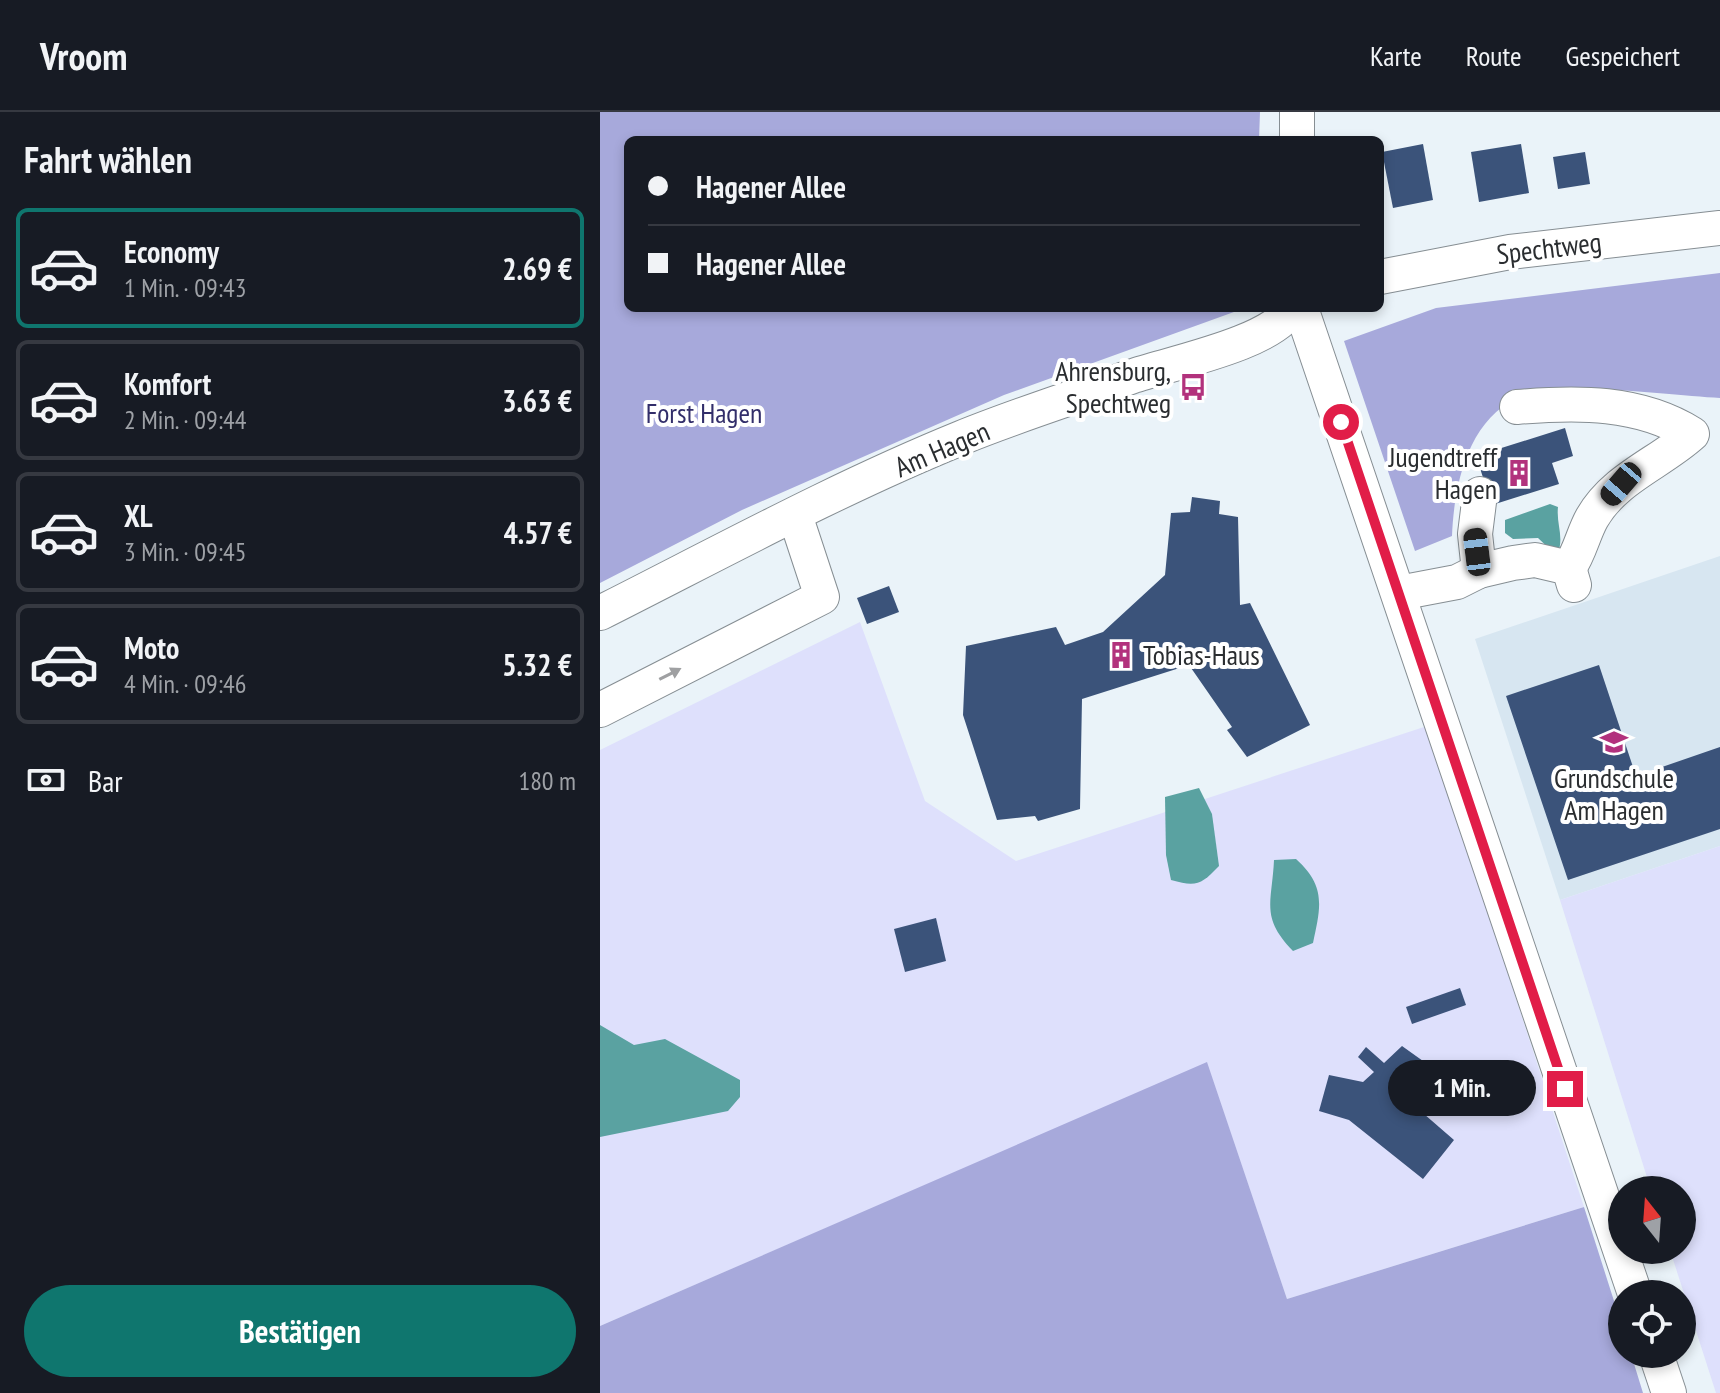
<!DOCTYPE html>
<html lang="de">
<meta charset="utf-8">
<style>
:root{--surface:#171b24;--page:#242831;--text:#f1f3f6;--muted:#9ea1a6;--line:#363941;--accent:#0f766e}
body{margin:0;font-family:"PT Sans Narrow",sans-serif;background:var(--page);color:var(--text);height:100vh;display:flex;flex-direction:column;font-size:30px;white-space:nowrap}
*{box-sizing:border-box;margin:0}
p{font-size:26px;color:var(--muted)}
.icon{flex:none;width:44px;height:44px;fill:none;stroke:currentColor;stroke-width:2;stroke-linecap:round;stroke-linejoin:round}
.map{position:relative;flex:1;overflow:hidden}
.panel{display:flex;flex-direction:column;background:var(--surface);width:600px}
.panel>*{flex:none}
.hud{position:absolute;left:24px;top:24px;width:760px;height:176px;border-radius:12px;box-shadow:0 4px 12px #0003;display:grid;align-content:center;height:176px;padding:0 24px;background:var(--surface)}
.needle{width:52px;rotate:343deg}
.fabs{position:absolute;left:1008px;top:1064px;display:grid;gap:16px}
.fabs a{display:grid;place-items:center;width:88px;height:88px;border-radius:50%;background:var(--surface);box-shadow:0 4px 12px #0003;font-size:40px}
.end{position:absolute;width:36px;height:36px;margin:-18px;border:10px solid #e11d48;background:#fff;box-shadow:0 0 0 4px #fff}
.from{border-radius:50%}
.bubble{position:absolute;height:56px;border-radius:28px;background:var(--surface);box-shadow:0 4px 12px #0003;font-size:26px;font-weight:700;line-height:56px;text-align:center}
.car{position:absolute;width:24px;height:48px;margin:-24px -12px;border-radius:10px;box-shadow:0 0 6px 2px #0007;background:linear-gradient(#222 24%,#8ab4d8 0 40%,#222 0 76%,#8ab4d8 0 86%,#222 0)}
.hud b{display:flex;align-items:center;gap:28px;height:76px;font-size:30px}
.hud b+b{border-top:2px solid var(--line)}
.hud i{width:20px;height:20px;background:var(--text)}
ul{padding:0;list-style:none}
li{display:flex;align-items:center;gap:24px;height:120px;margin:0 16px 12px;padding:0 8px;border:4px solid var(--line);border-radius:12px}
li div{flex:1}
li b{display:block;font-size:30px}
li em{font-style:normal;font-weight:700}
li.current{border-color:var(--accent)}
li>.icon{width:72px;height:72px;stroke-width:1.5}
h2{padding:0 24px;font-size:36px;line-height:96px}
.pay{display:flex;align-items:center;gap:20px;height:88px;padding:0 24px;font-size:30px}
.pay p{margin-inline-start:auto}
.action{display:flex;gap:16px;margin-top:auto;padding:16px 24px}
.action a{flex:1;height:92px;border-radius:48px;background:var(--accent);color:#fff;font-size:32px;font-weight:700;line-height:92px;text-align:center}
header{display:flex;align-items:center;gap:48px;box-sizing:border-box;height:112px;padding:0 40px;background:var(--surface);border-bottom:2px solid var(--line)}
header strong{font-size:38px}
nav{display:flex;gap:44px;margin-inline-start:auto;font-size:28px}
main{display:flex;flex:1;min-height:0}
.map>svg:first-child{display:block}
</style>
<header>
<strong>Vroom</strong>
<nav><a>Karte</a><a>Route</a><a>Gespeichert</a></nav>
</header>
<main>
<section class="panel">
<h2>Fahrt wählen</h2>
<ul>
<li class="current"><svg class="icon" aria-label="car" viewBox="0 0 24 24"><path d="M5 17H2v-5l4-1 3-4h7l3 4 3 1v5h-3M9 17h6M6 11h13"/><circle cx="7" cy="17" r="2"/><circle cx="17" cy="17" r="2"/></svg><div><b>Economy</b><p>1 Min. · 09:43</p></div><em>2.69 €</em></li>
<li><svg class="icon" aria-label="car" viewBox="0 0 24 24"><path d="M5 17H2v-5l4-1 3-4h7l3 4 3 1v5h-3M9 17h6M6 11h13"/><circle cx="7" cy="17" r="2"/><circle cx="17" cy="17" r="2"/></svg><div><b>Komfort</b><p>2 Min. · 09:44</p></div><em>3.63 €</em></li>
<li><svg class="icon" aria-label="car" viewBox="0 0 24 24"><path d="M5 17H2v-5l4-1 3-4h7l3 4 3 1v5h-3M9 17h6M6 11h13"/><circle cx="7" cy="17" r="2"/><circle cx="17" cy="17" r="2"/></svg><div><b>XL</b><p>3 Min. · 09:45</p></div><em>4.57 €</em></li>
<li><svg class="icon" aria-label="car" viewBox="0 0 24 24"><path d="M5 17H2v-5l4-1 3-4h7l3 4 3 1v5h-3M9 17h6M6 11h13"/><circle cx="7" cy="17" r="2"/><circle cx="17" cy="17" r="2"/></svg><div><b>Moto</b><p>4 Min. · 09:46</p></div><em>5.32 €</em></li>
</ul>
<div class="pay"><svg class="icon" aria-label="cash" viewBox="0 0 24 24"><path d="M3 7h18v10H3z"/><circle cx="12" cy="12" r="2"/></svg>Bar<p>180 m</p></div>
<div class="action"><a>Bestätigen</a></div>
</section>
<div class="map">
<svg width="1120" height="1281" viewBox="0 0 1120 1281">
<rect width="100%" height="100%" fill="#eaf3f9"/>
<polygon fill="#d7e6f1" points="1120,444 1120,734 960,788 875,527"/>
<g fill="#dee0fc">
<polygon points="260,510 325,689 416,749 827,614 984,1095 687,1187 607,951 0,1214 0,638"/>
<polygon points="1120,734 1120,1281 1116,1281 1070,1138 1082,1138 1082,1078 1051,1078 960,788"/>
</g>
<g fill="#a7a9db">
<polygon points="0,0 660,0 659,28 28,28 28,196 645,196 404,283 142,398 0,471"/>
<path d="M1120,161V286C1072,284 957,267 917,286C867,310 854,374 852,424L815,439L744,229L836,196Z"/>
<polygon points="607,950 687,1187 984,1095 1022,1214 1022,1242 1031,1242 1043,1281 0,1281 0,1214"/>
</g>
<g fill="#5aa2a1">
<path d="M950,392L958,395C956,413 965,425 957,444L938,426L913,427L905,421V408Z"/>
<path d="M599,676L612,702L619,754C601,773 596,775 571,768L566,743L565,685Z"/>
<path d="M696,747C726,774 721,794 713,831L693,839C660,805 672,791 674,748Z"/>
<polygon points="0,913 34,933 65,927 140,968 140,985 128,999 0,1025"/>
</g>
<g fill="#3b537a">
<polygon points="823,32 833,88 793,96 782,40"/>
<polygon points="921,32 929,81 879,90 871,40"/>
<polygon points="985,40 990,72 958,77 953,45"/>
<polygon points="965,316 973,344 952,351 959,372 892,393 876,344"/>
<polygon points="592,385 620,389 619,402 638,405 640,493 650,491 710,613 647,645 627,618 632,615 589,553 482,587 480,697 438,709 435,704 397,708 363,603 366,534 456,515 465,533 503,520 565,463 571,401 590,400"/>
<polygon points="289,474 299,500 267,512 257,486"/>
<polygon points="999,553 1036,664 1120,635 1120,717 968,768 906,584"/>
<polygon points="336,806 346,849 305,860 294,817"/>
<polygon points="860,876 866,893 812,912 806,895"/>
<polygon points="802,934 830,954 809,989 854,1028 823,1067 749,1008 719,999 729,963 763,970 774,960 758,945 766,935 784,951"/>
</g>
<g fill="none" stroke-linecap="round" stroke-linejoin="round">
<g stroke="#868e93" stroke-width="36">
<g id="minor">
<polyline points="697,28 697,0"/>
<polyline points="780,165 910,140 1120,116"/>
<polyline points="701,196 1035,1182"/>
<path d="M917,295C977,290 1039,289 1092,322C1060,351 1015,366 992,406C983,422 980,440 969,456"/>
<polyline points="879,459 875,422 880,382"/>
<polyline points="799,481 857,470 879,459 913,451 935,448 969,456 974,473"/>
<path d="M0,501C119,441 238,376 361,326C417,303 476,285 533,264C568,252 677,230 691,196"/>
<polyline points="0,598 222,485 195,403"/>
<polyline points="1056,1242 1069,1281"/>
</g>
</g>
<use href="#minor" stroke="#fff" stroke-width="34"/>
</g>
<defs><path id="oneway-solid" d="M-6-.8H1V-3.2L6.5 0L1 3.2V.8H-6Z" transform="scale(2)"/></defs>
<use fill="#9fa0a2" href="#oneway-solid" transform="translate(70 562) rotate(-27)"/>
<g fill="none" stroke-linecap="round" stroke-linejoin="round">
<polyline stroke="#e11d48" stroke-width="10" points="741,310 965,977"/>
</g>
<defs>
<g id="bus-bare" transform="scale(2.16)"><path d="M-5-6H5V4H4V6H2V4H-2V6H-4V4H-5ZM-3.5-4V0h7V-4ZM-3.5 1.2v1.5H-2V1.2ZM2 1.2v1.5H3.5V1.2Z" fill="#b2327d" stroke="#fff" stroke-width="2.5" paint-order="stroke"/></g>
<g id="building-bare" transform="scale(2.16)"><path d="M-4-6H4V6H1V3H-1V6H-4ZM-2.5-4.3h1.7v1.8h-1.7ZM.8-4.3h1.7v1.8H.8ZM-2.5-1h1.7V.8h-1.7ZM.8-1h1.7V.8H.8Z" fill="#b2327d" stroke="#fff" stroke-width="2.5" paint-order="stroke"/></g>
<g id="school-bare" transform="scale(2.16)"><path d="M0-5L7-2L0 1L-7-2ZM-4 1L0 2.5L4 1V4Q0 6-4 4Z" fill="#b2327d" stroke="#fff" stroke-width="2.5" paint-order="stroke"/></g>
</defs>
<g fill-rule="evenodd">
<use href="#bus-bare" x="593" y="275"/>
<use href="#building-bare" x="919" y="361"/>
<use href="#building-bare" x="521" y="543"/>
<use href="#school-bare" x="1014" y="630"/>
</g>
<g text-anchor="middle" stroke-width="8" stroke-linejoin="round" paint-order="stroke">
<g font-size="28" fill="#2a2d30" stroke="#fff">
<text transform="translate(949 136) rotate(-7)" y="10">Spechtweg</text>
<text transform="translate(342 337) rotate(-23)" y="10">Am Hagen</text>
</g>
<g font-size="28" fill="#2a2d30" stroke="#fff" text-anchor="end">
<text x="571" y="269">Ahrensburg,<tspan x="571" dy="32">Spechtweg</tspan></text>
<text x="897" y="355">Jugendtreff<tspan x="897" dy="32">Hagen</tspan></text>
<text x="543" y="553" text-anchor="start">Tobias-Haus</text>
<text x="1014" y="676" text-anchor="middle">Grundschule<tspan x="1014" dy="32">Am Hagen</tspan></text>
</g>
<g font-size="28" fill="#322e6a" stroke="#fff">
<text x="104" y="311">Forst Hagen</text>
</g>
</g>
</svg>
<div class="fabs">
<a><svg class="needle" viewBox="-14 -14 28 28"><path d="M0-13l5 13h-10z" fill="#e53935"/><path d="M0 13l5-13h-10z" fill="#9ea1a6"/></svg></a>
<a><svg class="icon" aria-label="locate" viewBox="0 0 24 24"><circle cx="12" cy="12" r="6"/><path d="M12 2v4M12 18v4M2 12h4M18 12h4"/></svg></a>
</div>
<i class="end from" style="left:741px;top:310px"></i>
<i class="end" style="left:965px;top:977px"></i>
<div class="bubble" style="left:788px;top:948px;width:148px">1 Min.</div>
<i class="car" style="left:1021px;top:372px;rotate:221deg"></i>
<i class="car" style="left:877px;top:440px;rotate:353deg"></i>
<div class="hud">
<b><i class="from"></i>Hagener Allee</b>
<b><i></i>Hagener Allee</b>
</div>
</div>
</main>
